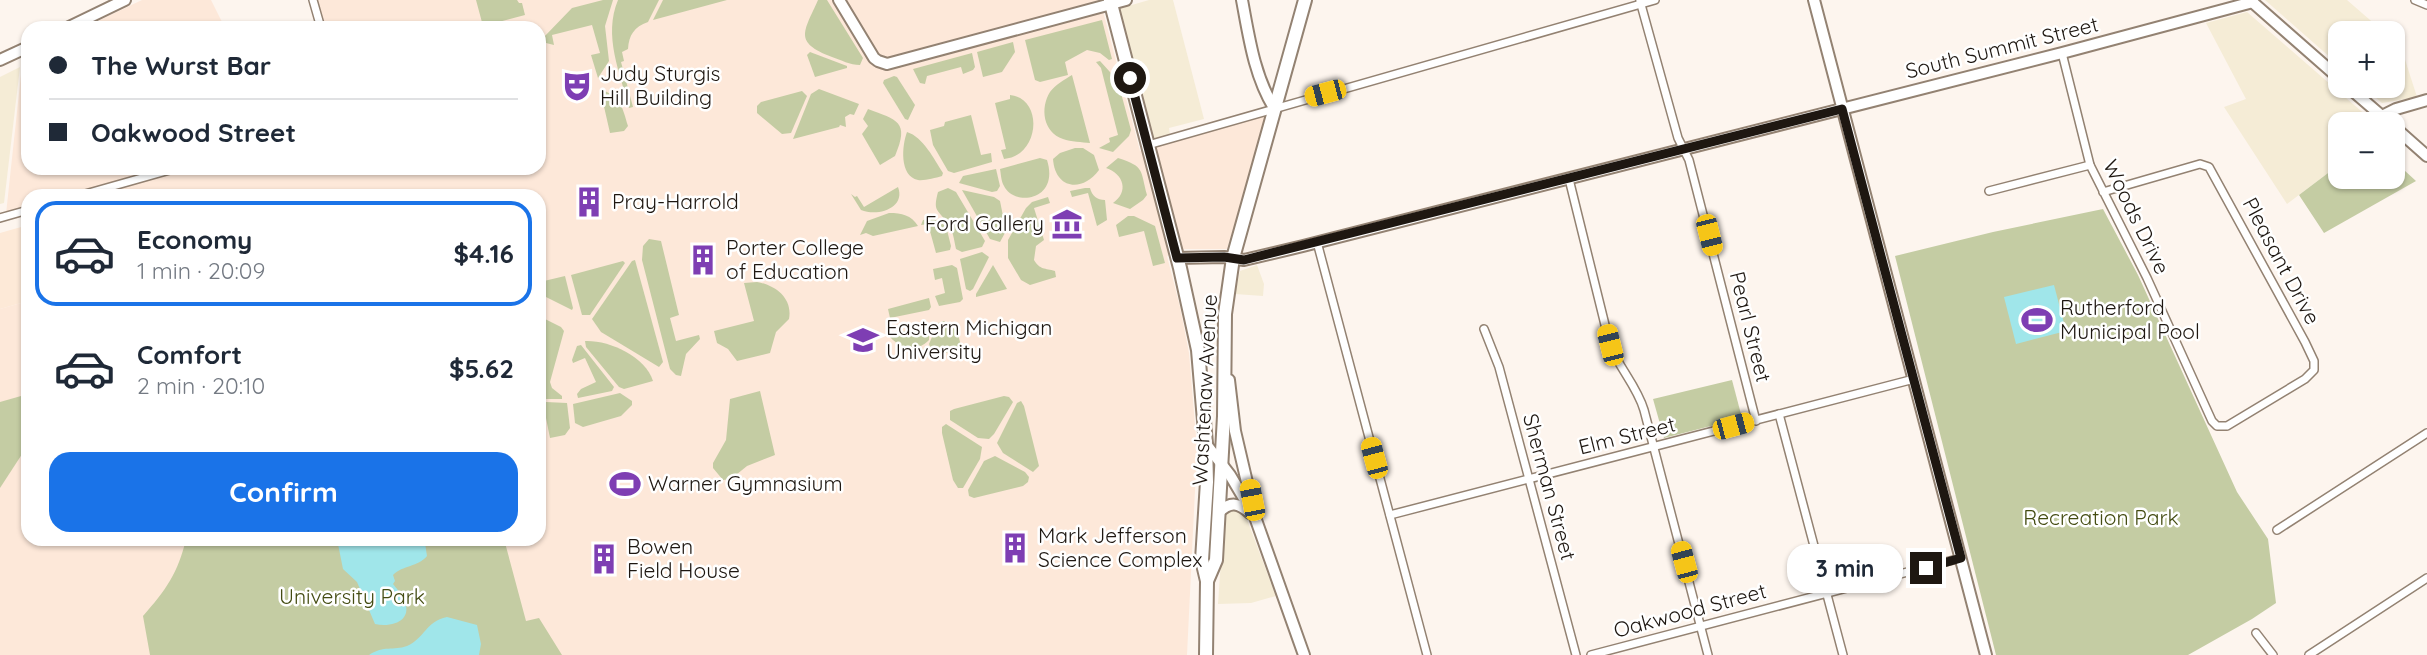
<!DOCTYPE html>
<meta charset="utf-8">
<style>
:root{--surface:#fff;--page:#f6f6f7;--text:#1f2937;--muted:#747a83;--line:#e0e1e3;--accent:#1a73e8}
body{margin:0;font-family:Quicksand,sans-serif;background:var(--page);color:var(--text);height:100vh;display:flex;flex-direction:column;font-size:26px;white-space:nowrap}
*{box-sizing:border-box;margin:0}
p{font-size:23px;color:var(--muted)}
.icon{flex:none;width:38px;height:38px;fill:none;stroke:currentColor;stroke-width:2;stroke-linecap:round;stroke-linejoin:round}
.map{position:relative;flex:1;overflow:hidden}
.side{position:absolute;left:21px;top:189px;width:525px;height:357px;display:flex;flex-direction:column;background:var(--surface);border-radius:21px;box-shadow:0 2px 5px #0004}
.side>*{flex:none}
.guide{position:absolute;left:21px;top:21px;width:525px;height:154px;border-radius:21px;box-shadow:0 2px 5px #0004;display:grid;align-content:center;height:154px;padding:0 28px;background:var(--surface)}
.controls{position:absolute;left:2328px;top:21px;display:grid;gap:14px}
.controls a{display:grid;place-items:center;width:77px;height:77px;border-radius:14px;background:var(--surface);box-shadow:0 2px 5px #0004;font-size:35px}
.end{position:absolute;width:32px;height:32px;margin:-16px;border:9px solid #1e1711;background:#fff;box-shadow:0 0 0 4px #fff}
.from{border-radius:50%}
.bubble{position:absolute;height:49px;border-radius:21px;background:var(--surface);box-shadow:0 2px 5px #0004;font-size:23px;font-weight:700;line-height:49px;text-align:center}
.car{position:absolute;width:21px;height:42px;margin:-21px -10px;border-radius:9px;box-shadow:0 0 5px 2px #0007;background:linear-gradient(#f5c518 24%,#345 0 40%,#f5c518 0 76%,#345 0 86%,#f5c518 0)}
.guide b{display:flex;align-items:center;gap:24px;height:66px;font-size:26px}
.guide b+b{border-top:2px solid var(--line)}
.guide i{width:18px;height:18px;background:var(--text)}
ul{padding:12px 0 0;list-style:none}
li{display:flex;align-items:center;gap:21px;height:105px;margin:0 14px 10px;padding:0 14px;border:4px solid transparent;border-radius:21px}
li div{flex:1}
li b{display:block;font-size:26px}
li em{font-style:normal;font-weight:700}
li.current{border-color:var(--accent)}
li>.icon{width:63px;height:63px;stroke-width:1.5}
.cta{display:flex;gap:14px;margin-top:auto;padding:14px 28px}
.cta a{flex:1;height:80px;border-radius:21px;background:var(--accent);color:#fff;font-size:28px;font-weight:700;line-height:80px;text-align:center}
.map>svg:first-child{display:block}
</style>
<div class="map">
<svg width="2427" height="655" viewBox="0 0 2427 655">
<rect width="100%" height="100%" fill="#fdf5ee"/>
<g fill="#f5ecd6">
<polygon points="1149,0 1173,0 1204,119 1169,128 1170,135 1153,139 1150,137 1149,121 1123,22 1120,19 1118,9"/>
<polygon points="2265,0 2347,0 2385,33 2340,33 2340,66"/>
<polygon points="2247,12 2376,124 2340,124 2340,164 2287,204 2224,107 2246,99 2206,23"/>
<polygon points="2392,39 2401,47 2417,97 2382,103 2362,86 2392,86"/>
<polygon points="20,67 4,203 0,204 0,77"/>
<polygon points="1257,265 1264,284 1263,296 1235,294 1240,271"/>
<polygon points="1235,509 1246,517 1276,596 1251,603 1218,604 1224,517 1227,511"/>
</g>
<polygon fill="#fde9d7" points="28,225 28,301 0,309 0,233"/>
<g fill="#fde8d9">
<polygon points="142,0 211,0 225,28 83,28"/>
<polygon points="310,0 1100,0 1140,151 1269,115 1227,249 1185,249 1167,256 1180,307 1189,353 1197,449 1187,655 0,655 0,309 28,301 28,539 539,539 539,196 28,196 28,221 24,208 6,214 23,56 28,54 28,168 539,168 539,28 318,28"/>
</g>
<g fill="#c4cca3">
<polygon points="476,0 517,0 519,3 522,3 525,15 483,26"/>
<polygon points="603,0 613,0 605,26 609,61 598,78 591,55 600,53 592,25 552,35 554,45 546,43 544,37 572,8"/>
<path d="M618,0H659L648,22C634,27 629,35 628,49L622,52L624,61L621,62L633,107L629,108C620,72 603,36 618,0Z"/>
<polygon points="663,0 727,0 653,20"/>
<path d="M818,0H827L863,58L860,65C850,65 841,60 832,57C793,42 804,32 818,0Z"/>
<polygon points="1102,20 1112,59 1109,60 1100,53 1087,50 1065,62 1068,75 1040,82 1035,80 1025,40"/>
<polygon points="1013,42 1015,52 1002,72 983,77 977,52"/>
<polygon points="810,52 847,66 847,68 815,77 807,55"/>
<polygon points="972,53 975,67 973,70 963,74 961,67 927,76 925,84 920,83 913,69"/>
<polygon points="1100,61 1110,72 1115,82 1118,82 1131,130 1129,136 1113,152 1099,148 1110,142 1109,138 1118,135 1101,68 1096,62"/>
<path d="M1072,75L1090,143C1082,142 1071,142 1063,139C1043,132 1040,108 1050,92C1056,84 1064,80 1072,75Z"/>
<polygon points="894,76 897,77 915,105 908,120 905,119 883,83 884,80"/>
<path d="M600,89C621,97 622,106 628,126L624,131L610,133Z"/>
<polygon points="819,89 859,104 854,115 850,114 845,117 846,127 840,125 839,127 793,139 811,94"/>
<polygon points="802,91 807,96 791,133 782,134 757,113 757,106 761,102"/>
<path d="M1010,95C1044,98 1040,156 1004,159L1001,150L1006,149L995,103L1010,99Z"/>
<path d="M868,109C897,120 910,121 895,156L880,165L862,134L868,126L863,119Z"/>
<polygon points="971,115 981,155 991,153 992,162 954,173 948,171 933,145 930,130 944,126 945,122"/>
<path d="M907,132C923,137 934,159 943,173L942,176C935,178 924,181 918,180C899,176 902,145 907,132Z"/>
<path d="M1075,148H1083L1094,155L1099,170C1082,193 1055,189 1053,159L1060,153Z"/>
<path d="M1040,158L1047,160C1060,201 1014,207 1004,186C1001,181 1001,174 1000,169Z"/>
<path d="M1118,158C1145,167 1140,169 1147,195L1143,200L1130,209L1113,203C1129,192 1124,174 1106,168Z"/>
<polygon points="2392,159 2416,181 2324,233 2299,195 2340,164 2340,177 2392,177"/>
<polygon points="996,169 1000,186 997,191 992,192 959,183 963,176"/>
<path d="M898,187C906,208 878,217 861,210L851,194L855,197L857,196L864,207Z"/>
<path d="M948,188L956,192L985,241L982,247L962,252L956,249C954,240 953,229 947,222C937,209 933,211 938,192Z"/>
<path d="M1085,188H1090C1092,196 1097,200 1105,200L1107,220L1097,226L1088,193L1072,197L1070,191Z"/>
<polygon points="962,190 994,197 1000,201 1006,231 1000,242 990,239"/>
<path d="M1048,197L1050,203L1034,208L1044,240L1036,246L1034,260C1040,270 1045,268 1055,271L1056,277L1030,285L1021,280L1008,258V240L1026,208L1032,202Z"/>
<polygon points="2103,209 2138,275 2237,492 2268,539 2276,603 2252,619 2188,655 1996,655 1895,256 1993,232"/>
<path d="M889,213C902,213 911,215 918,226L873,236L866,233L860,235L867,221Z"/>
<polygon points="1128,216 1134,216 1155,226 1165,263 1153,266 1144,231 1119,237 1116,225"/>
<polygon points="932,218 946,226 951,246 950,250 936,253 928,224 921,225 923,220"/>
<polygon points="649,239 661,241 679,315 670,318 676,341 699,335 700,339 686,354 681,376 676,375 670,369 642,260 643,246"/>
<polygon points="982,252 989,257 973,289 970,291 966,289 960,259"/>
<polygon points="635,260 663,362 659,367 601,332 592,319 632,261"/>
<polygon points="623,261 625,263 590,315 582,315 571,275"/>
<polygon points="952,265 957,268 963,299 960,302 939,306 935,296 945,293 942,278 935,280 933,269"/>
<polygon points="993,265 1007,289 976,297 976,294"/>
<polygon points="565,276 573,308 572,310 544,296 540,289 544,281"/>
<path d="M757,282C775,285 793,298 789,319L776,332L770,353L737,361L728,349L717,343L714,331L754,321L744,283Z"/>
<polygon points="929,298 931,307 929,310 890,318 888,309"/>
<polygon points="539,316 561,327 564,331 550,382 552,388 562,396 562,399 545,399 544,379 539,367"/>
<polygon points="944,321 957,331 962,349 937,355 932,352 929,344 938,323"/>
<path d="M930,325L929,340C916,353 901,349 890,337L891,334Z"/>
<path d="M585,341C609,340 645,356 653,381L624,389L619,387L586,347Z"/>
<polygon points="581,345 614,387 612,391 578,398 577,394 581,389 596,382 585,358 573,363 572,360 577,346"/>
<polygon points="1732,380 1742,418 1664,438 1653,399"/>
<polygon points="760,391 775,455 747,466 731,479 723,480 713,468 713,463 726,440 730,399"/>
<polygon points="620,393 632,401 632,405 621,416 583,427 575,423 573,404"/>
<polygon points="28,394 28,445 0,488 0,402"/>
<polygon points="1004,396 1009,397 1013,402 994,434 989,439 978,438 950,420 950,411 954,409"/>
<polygon points="1021,401 1024,406 1039,466 1033,472 1003,453 997,443 1017,403"/>
<polygon points="546,402 567,403 570,428 565,435 550,438 545,413"/>
<polygon points="946,424 982,447 980,459 963,488 958,488 953,480 942,433 942,427"/>
<polygon points="995,456 1025,472 1029,477 1028,482 1023,486 974,498 969,496 968,490 984,461"/>
<path d="M186,539H504L526,621L539,618L562,655H150L143,616C166,590 178,573 186,539Z"/>
</g>
<g fill="#a0e6ea">
<polygon points="2054,285 2066,331 2016,344 2004,297"/>
<path d="M414,539L417,543H425L427,556C418,567 403,565 393,575L395,581L393,584C396,588 401,593 403,598C415,620 393,628 375,624L357,582L343,569L337,539Z"/>
<path d="M447,617L477,625L481,644L479,655H369C384,645 393,651 407,646C425,638 425,622 447,617Z"/>
</g>
<g fill="none" stroke-linecap="round" stroke-linejoin="round">
<g stroke="#938272" stroke-width="10">
<g id="street">
<polyline points="313,0 321,28"/>
<polyline points="2415,0 2427,5"/>
<polyline points="1640,1 1678,138 1689,160 1756,421"/>
<polyline points="2062,53 2090,165 2147,278 2212,421 2217,426 2227,426 2305,379 2314,370 2314,361 2305,342 2209,167 2200,164 2103,192"/>
<polyline points="1148,145 1655,0"/>
<path d="M1569,179L1610,345C1619,368 1637,386 1644,410L1708,655"/>
<polyline points="1989,191 2090,165"/>
<polyline points="78,196 177,168"/>
<polyline points="0,218 28,210"/>
<polyline points="1317,242 1427,655"/>
<polyline points="1484,329 1499,367 1576,655"/>
<polyline points="1779,414 1843,655"/>
<polyline points="1390,515 1914,379"/>
<polyline points="2277,530 2427,433"/>
<polyline points="2256,633 2273,655"/>
<polyline points="1591,655 1961,558"/>
<polyline points="2309,655 2427,578"/>
</g>
</g>
<g stroke="#938272" stroke-width="14">
<g id="secondary">
<polyline points="839,0 874,58 878,61 887,64 1126,0"/>
<path d="M1242,0C1249,37 1254,75 1274,108"/>
<polyline points="1814,0 1986,655"/>
<polyline points="2250,0 2340,79"/>
<polyline points="67,28 125,0"/>
<polyline points="0,60 28,47"/>
<polyline points="2347,86 2391,124"/>
<polyline points="2382,116 2396,109 2427,100"/>
<polyline points="2392,125 2427,156"/>
<polyline points="1177,258 1224,257 1244,260 1303,246 2062,53 2253,2"/>
<polyline points="1229,380 1235,431 1253,508"/>
<polyline points="1206,444 1230,475 1255,517 1304,655"/>
<path d="M1219,512C1231,501 1238,503 1250,513"/>
</g>
</g>
<g stroke="#938272" stroke-width="16">
<g id="primary">
<polyline points="1110,0 1180,268 1198,350 1206,444 1207,482 1202,560 1207,581 1206,655"/>
<polyline points="1207,581 1216,560 1224,416 1225,314 1233,258 1305,0"/>
</g>
</g>
<use href="#street" stroke="#fff" stroke-width="7"/>
<use href="#secondary" stroke="#fff" stroke-width="10"/>
<use href="#primary" stroke="#fff" stroke-width="12"/>
</g>
<g fill="none" stroke-linecap="round" stroke-linejoin="round">
<polyline stroke="#1e1711" stroke-width="9" points="1130,78 1177,258 1224,257 1244,260 1842,109 1961,558 1926,568"/>
</g>
<defs>
<g id="theatre-bare" transform="scale(2.415)"><path d="M-5-5.5Q0-4 5-5.5V0Q5 5 0 6Q-5 5-5 0ZM-3.3-2.5H-1v1.5H-3.3ZM1-2.5H3.3v1.5H1ZM-2.8 1Q0 5.5 2.8 1Z" fill="#7e3eb3" stroke="#fff" stroke-width="2.5" paint-order="stroke"/></g>
<g id="building-bare" transform="scale(2.415)"><path d="M-4-6H4V6H1V3H-1V6H-4ZM-2.5-4.3h1.7v1.8h-1.7ZM.8-4.3h1.7v1.8H.8ZM-2.5-1h1.7V.8h-1.7ZM.8-1h1.7V.8H.8Z" fill="#7e3eb3" stroke="#fff" stroke-width="2.5" paint-order="stroke"/></g>
<g id="museum-bare" transform="scale(2.415)"><path d="M0-6L6-3V-2H-6V-3ZM-5-1h2V3h-2ZM-1-1h2V3h-2ZM3-1h2V3H3ZM-6 4H6V6H-6Z" fill="#7e3eb3" stroke="#fff" stroke-width="2.5" paint-order="stroke"/></g>
<g id="stadium-bare" transform="scale(2.415)"><path d="M0-5a6.5 5 0 1 0 0 10a6.5 5 0 1 0 0-10ZM-3.5-1.8h7v3.6h-7Z" fill="#7e3eb3" stroke="#fff" stroke-width="2.5" paint-order="stroke"/></g>
<g id="university-bare" transform="scale(2.415)"><path d="M0-5L7-2L0 1L-7-2ZM-4 1L0 2.5L4 1V4Q0 6-4 4Z" fill="#7e3eb3" stroke="#fff" stroke-width="2.5" paint-order="stroke"/></g>
</defs>
<g fill-rule="evenodd">
<use href="#theatre-bare" x="577" y="86"/>
<use href="#building-bare" x="589" y="202"/>
<use href="#museum-bare" x="1067" y="224"/>
<use href="#building-bare" x="703" y="260"/>
<use href="#stadium-bare" x="2037" y="320"/>
<use href="#university-bare" x="863" y="340"/>
<use href="#stadium-bare" x="625" y="484"/>
<use href="#building-bare" x="1015" y="548"/>
<use href="#building-bare" x="604" y="559"/>
</g>
<g text-anchor="middle" stroke-width="5" stroke-linejoin="round" paint-order="stroke">
<g font-size="21" fill="#1e1711" stroke="#fff">
<text transform="translate(2002 48) rotate(-14)" y="7">South Summit Street</text>
<text transform="translate(2136 217) rotate(64)" y="7">Woods Drive</text>
<text transform="translate(2281 261) rotate(62)" y="7">Pleasant Drive</text>
<text transform="translate(1750 327) rotate(76)" y="7">Pearl Street</text>
<text transform="translate(1205 390) rotate(-87)" y="7">Washtenaw Avenue</text>
<text transform="translate(1627 436) rotate(-14)" y="7">Elm Street</text>
<text transform="translate(1549 487) rotate(75)" y="7">Sherman Street</text>
<text transform="translate(1690 611) rotate(-15)" y="7">Oakwood Street</text>
</g>
<g font-size="21" fill="#1e1711" stroke="#fff" text-anchor="start">
<text x="600" y="81">Judy Sturgis<tspan x="600" dy="24">Hill Building</tspan></text>
<text x="612" y="209">Pray-Harrold</text>
<text x="1044" y="231" text-anchor="end">Ford Gallery</text>
<text x="726" y="255">Porter College<tspan x="726" dy="24">of Education</tspan></text>
<text x="2060" y="315">Rutherford<tspan x="2060" dy="24">Municipal Pool</tspan></text>
<text x="886" y="335">Eastern Michigan<tspan x="886" dy="24">University</tspan></text>
<text x="648" y="491">Warner Gymnasium</text>
<text x="1038" y="543">Mark Jefferson<tspan x="1038" dy="24">Science Complex</tspan></text>
<text x="627" y="554">Bowen<tspan x="627" dy="24">Field House</tspan></text>
</g>
<g font-size="21" fill="#444c12" stroke="#fff">
<text x="2101" y="525">Recreation Park</text>
<text x="352" y="604">University Park</text>
</g>
</g>
</svg>
<div class="controls">
<a>+</a>
<a>−</a>
</div>
<i class="end from" style="left:1130px;top:78px"></i>
<i class="end" style="left:1926px;top:568px"></i>
<div class="bubble" style="left:1787px;top:544px;width:116px">3 min</div>
<i class="car" style="left:1325px;top:93px;rotate:255deg"></i>
<i class="car" style="left:1709px;top:235px;rotate:166deg"></i>
<i class="car" style="left:1610px;top:345px;rotate:346deg"></i>
<i class="car" style="left:1733px;top:426px;rotate:75deg"></i>
<i class="car" style="left:1374px;top:458px;rotate:345deg"></i>
<i class="car" style="left:1252px;top:500px;rotate:349deg"></i>
<i class="car" style="left:1684px;top:562px;rotate:345deg"></i>
<div class="guide">
<b><i class="from"></i>The Wurst Bar</b>
<b><i></i>Oakwood Street</b>
</div>
<section class="side">
<ul>
<li class="current"><svg class="icon" aria-label="car" viewBox="0 0 24 24"><path d="M5 17H2v-5l4-1 3-4h7l3 4 3 1v5h-3M9 17h6M6 11h13"/><circle cx="7" cy="17" r="2"/><circle cx="17" cy="17" r="2"/></svg><div><b>Economy</b><p>1 min · 20:09</p></div><em>$4.16</em></li>
<li><svg class="icon" aria-label="car" viewBox="0 0 24 24"><path d="M5 17H2v-5l4-1 3-4h7l3 4 3 1v5h-3M9 17h6M6 11h13"/><circle cx="7" cy="17" r="2"/><circle cx="17" cy="17" r="2"/></svg><div><b>Comfort</b><p>2 min · 20:10</p></div><em>$5.62</em></li>
</ul>
<div class="cta"><a>Confirm</a></div>
</section>
</div>
